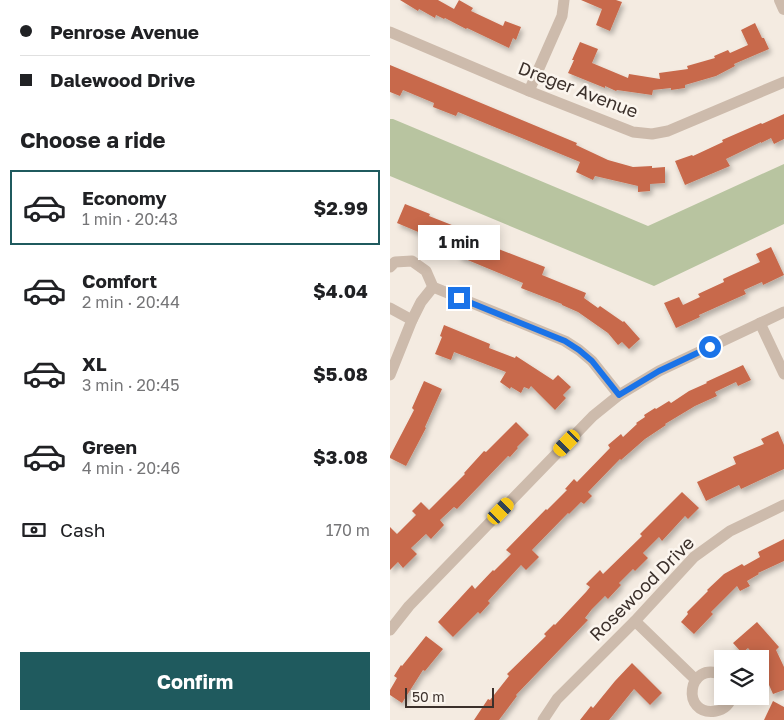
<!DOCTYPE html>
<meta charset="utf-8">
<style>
:root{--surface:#fff;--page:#f6f6f6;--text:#202124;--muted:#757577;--line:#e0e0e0;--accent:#1f5a5e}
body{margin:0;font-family:"Golos Text",sans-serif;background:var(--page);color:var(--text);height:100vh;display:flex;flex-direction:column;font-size:19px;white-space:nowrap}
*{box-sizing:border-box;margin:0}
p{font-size:16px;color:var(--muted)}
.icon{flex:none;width:28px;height:28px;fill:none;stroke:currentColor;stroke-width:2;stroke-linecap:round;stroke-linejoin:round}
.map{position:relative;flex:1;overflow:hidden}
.panel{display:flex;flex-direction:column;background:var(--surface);width:390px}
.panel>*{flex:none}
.hud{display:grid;align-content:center;height:110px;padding:0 20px;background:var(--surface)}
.tools{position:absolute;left:324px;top:650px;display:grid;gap:10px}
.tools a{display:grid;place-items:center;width:55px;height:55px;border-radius:0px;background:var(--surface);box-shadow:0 2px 12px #0003;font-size:25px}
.scale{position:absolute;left:15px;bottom:12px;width:89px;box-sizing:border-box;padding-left:5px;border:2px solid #3b302b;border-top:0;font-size:14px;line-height:18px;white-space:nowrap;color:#3b302b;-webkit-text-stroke:4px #fbf5ee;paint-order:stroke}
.end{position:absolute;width:22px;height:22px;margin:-11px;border:6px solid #1a73e8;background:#fff;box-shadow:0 0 0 2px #fff}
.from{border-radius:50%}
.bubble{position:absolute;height:35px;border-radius:0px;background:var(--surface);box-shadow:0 2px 12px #0003;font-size:16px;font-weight:700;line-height:35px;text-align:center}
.car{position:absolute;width:15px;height:30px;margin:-15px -8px;border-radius:6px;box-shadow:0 0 4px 1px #0007;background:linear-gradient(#f5c518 24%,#345 0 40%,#f5c518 0 76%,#345 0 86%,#f5c518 0)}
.hud b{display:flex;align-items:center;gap:18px;height:48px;font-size:19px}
.hud b+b{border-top:1px solid var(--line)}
.hud i{width:12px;height:12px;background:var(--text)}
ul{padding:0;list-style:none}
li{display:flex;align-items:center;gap:15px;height:75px;margin:0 10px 8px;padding:0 10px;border:2px solid transparent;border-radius:0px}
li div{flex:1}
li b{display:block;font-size:19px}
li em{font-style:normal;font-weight:700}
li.current{border-color:var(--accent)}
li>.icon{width:45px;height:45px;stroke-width:1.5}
h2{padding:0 20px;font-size:22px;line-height:60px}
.pay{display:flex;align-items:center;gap:12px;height:55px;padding:0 20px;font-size:19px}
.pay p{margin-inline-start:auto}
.cta{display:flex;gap:10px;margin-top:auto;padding:10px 20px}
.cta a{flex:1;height:58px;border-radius:0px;background:var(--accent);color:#fff;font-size:20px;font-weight:700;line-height:58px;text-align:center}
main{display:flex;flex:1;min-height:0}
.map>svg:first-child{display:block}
</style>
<main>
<section class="panel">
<div class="hud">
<b><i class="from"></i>Penrose Avenue</b>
<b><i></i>Dalewood Drive</b>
</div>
<h2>Choose a ride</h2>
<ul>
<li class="current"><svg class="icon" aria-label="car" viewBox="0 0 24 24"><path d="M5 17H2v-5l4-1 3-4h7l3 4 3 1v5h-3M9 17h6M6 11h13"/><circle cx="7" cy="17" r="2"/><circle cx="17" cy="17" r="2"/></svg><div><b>Economy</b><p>1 min · 20:43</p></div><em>$2.99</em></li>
<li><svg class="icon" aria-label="car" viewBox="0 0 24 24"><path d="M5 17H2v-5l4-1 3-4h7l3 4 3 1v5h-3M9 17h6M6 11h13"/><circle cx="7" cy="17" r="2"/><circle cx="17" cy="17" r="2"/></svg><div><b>Comfort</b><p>2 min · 20:44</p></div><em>$4.04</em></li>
<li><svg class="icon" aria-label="car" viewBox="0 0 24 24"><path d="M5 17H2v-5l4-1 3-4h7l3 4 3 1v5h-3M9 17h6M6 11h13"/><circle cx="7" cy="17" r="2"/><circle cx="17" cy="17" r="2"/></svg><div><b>XL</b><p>3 min · 20:45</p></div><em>$5.08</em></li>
<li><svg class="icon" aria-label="car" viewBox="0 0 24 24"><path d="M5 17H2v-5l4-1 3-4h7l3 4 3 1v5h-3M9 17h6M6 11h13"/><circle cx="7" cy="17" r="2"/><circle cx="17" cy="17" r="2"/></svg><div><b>Green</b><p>4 min · 20:46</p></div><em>$3.08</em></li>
</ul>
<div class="pay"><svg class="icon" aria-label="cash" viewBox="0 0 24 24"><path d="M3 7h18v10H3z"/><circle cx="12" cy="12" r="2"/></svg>Cash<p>170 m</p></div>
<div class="cta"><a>Confirm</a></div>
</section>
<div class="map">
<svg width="394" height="720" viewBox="0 0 394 720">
<defs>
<filter id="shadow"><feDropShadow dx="2.5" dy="4" stdDeviation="2.5" flood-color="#0004"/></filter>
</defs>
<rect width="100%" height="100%" fill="#f4ebe1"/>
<polygon fill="#b8c4a0" points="0,119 3,119 258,226 394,164 394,224 264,286 0,176"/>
<g fill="#c8694b" filter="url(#shadow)">
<polygon points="10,0 48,0 64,9 69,0 83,8 81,11 113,26 115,21 131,27 126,40 123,38 119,48 77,28 76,29 55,18 54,19 46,15 45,18 29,9 28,11"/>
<polygon points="191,0 226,0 232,2 220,31 206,25 212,9"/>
<polygon points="365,23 372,38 374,38 379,49 344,64 345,66 326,76 295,85 295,88 281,90 281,88 263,90 262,95 227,90 226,91 215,86 215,88 178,73 184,60 182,60 190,42 208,49 202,63 238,78 239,74 270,79 269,73 298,69 297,66 325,58 324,56 338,50 340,53 358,45 351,30"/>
<polygon points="0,65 187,143 186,145 218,160 243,167 262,166 262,168 275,167 275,183 260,184 260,191 248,192 248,186 205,176 203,180 186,172 190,162 68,112 66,116 43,107 44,103 13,90 10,96 0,92"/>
<polygon points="394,114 394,139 384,144 381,138 371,143 371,142 336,159 340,166 295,185 285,161 302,155 303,156 333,142 332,140 371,123 372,124"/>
<polygon points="15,204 40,214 39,216 72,229 70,234 155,267 152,275 196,293 194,298 208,308 210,306 233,322 234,321 250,339 239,349 232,342 228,345 218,333 188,312 172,305 172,304 131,288 133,283 68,256 71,250 7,223"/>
<polygon points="381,247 394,275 373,285 372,282 354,290 356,294 309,315 310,317 286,328 274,303 289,297 293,305 310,297 308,294 334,282 333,279 370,262 366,254"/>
<polygon points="54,325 100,344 99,348 125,358 126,356 163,380 168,375 181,387 173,395 176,398 165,410 141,386 139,389 134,387 131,393 121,387 120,389 110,382 116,372 64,352 61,360 45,354 52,337 50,336"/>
<polygon points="353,365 361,380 348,386 346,382 325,392 327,396 305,406 275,424 276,425 255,439 231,460 230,459 198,492 202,496 194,504 191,502 179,514 178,513 142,550 149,557 136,570 131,565 98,601 100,603 90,614 88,612 63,637 48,622 82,585 85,589 103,570 104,571 121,554 116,550 156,509 157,510 177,490 175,489 184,479 187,482 220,448 218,445 231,434 233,437 247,424 246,423 255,417 254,415 265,408 266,409 279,401 281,403 299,391 317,383 316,382"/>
<polygon points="34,381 52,389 35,427 36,428 16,466 0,458 0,456 24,410 22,408"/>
<polygon points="126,422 139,435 127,447 128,448 120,457 118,456 67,509 64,507 50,520 54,525 41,539 36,534 21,548 27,554 13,568 8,562 0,570 0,527 7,534 26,515 22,511 31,502 39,510 75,474 74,473 94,451 96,452"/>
<polygon points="388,431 394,445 394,469 351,489 349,485 316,501 307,482 346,464 343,457 374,444 371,439"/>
<polygon points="292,492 309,508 298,519 295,516 272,541 269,537 253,553 258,558 245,571 243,569 229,583 231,585 218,599 215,596 202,609 195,618 198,620 126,695 127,696 109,720 84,720 98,699 100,700 119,676 117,674 156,636 154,634 164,624 165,625 196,592 200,587 196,584 210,570 213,574 252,536 250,534"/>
<polygon points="394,539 394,561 368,573 369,574 357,581 360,586 350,591 347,586 321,612 323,614 304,634 291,622 298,614 297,612 318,591 317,590 334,574 352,564 354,566 370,557 368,552"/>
<polygon points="367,622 389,647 386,650 394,667 394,690 383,694 372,669 375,668 370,662 370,659 367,659 358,648 352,653 343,643"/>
<polygon points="36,636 53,649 35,671 33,670 12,703 0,695 0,690 7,678 4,676 11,665 12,666"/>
<polygon points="242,663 272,693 260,705 244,689 219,720 190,720 201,706 203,708 225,681"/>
<polygon points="383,701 394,707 394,720 374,720"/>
</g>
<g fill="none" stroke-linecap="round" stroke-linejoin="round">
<g stroke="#cdbbac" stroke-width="11">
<polyline points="0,32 139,91 243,132 262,134 278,131 394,82"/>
<polyline points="139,91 172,16 174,0"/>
<polyline points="0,267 5,262 22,261 36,271 43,287 175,341 189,350 202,361 229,395"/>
<polyline points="0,308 22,320"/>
<polyline points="370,323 394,374"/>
<polyline points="0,375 22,320 31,302 43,287"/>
<polyline points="245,621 306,680"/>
<polyline points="0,630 19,606 203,416 229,395 269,371 394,312"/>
<path d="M332,675C297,659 290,717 326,711C334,710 340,704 342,696"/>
<polyline points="153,720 167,699 245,621 304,557 340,531 394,505"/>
</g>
<polyline stroke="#cdbbac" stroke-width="12" points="390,0 394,9"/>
</g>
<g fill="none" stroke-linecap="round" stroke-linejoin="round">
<polyline stroke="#1a73e8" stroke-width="6" points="69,298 175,341 189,350 202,361 229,395 269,371 320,347"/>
</g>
<g text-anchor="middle" stroke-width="5" stroke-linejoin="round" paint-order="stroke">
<g font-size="18" fill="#3b302b" stroke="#fbf5ee">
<text transform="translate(188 90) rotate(21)" y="6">Dreger Avenue</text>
<text transform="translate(252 589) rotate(-45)" y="6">Rosewood Drive</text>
</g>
</g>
</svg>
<div class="tools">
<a><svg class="icon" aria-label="layers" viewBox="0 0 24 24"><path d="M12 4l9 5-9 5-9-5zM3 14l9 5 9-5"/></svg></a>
</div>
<div class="scale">50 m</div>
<i class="end from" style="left:320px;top:347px"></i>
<i class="end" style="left:69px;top:298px"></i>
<div class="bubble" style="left:28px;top:225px;width:82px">1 min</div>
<i class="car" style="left:177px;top:443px;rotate:224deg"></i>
<i class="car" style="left:111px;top:511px;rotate:44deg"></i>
</div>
</main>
